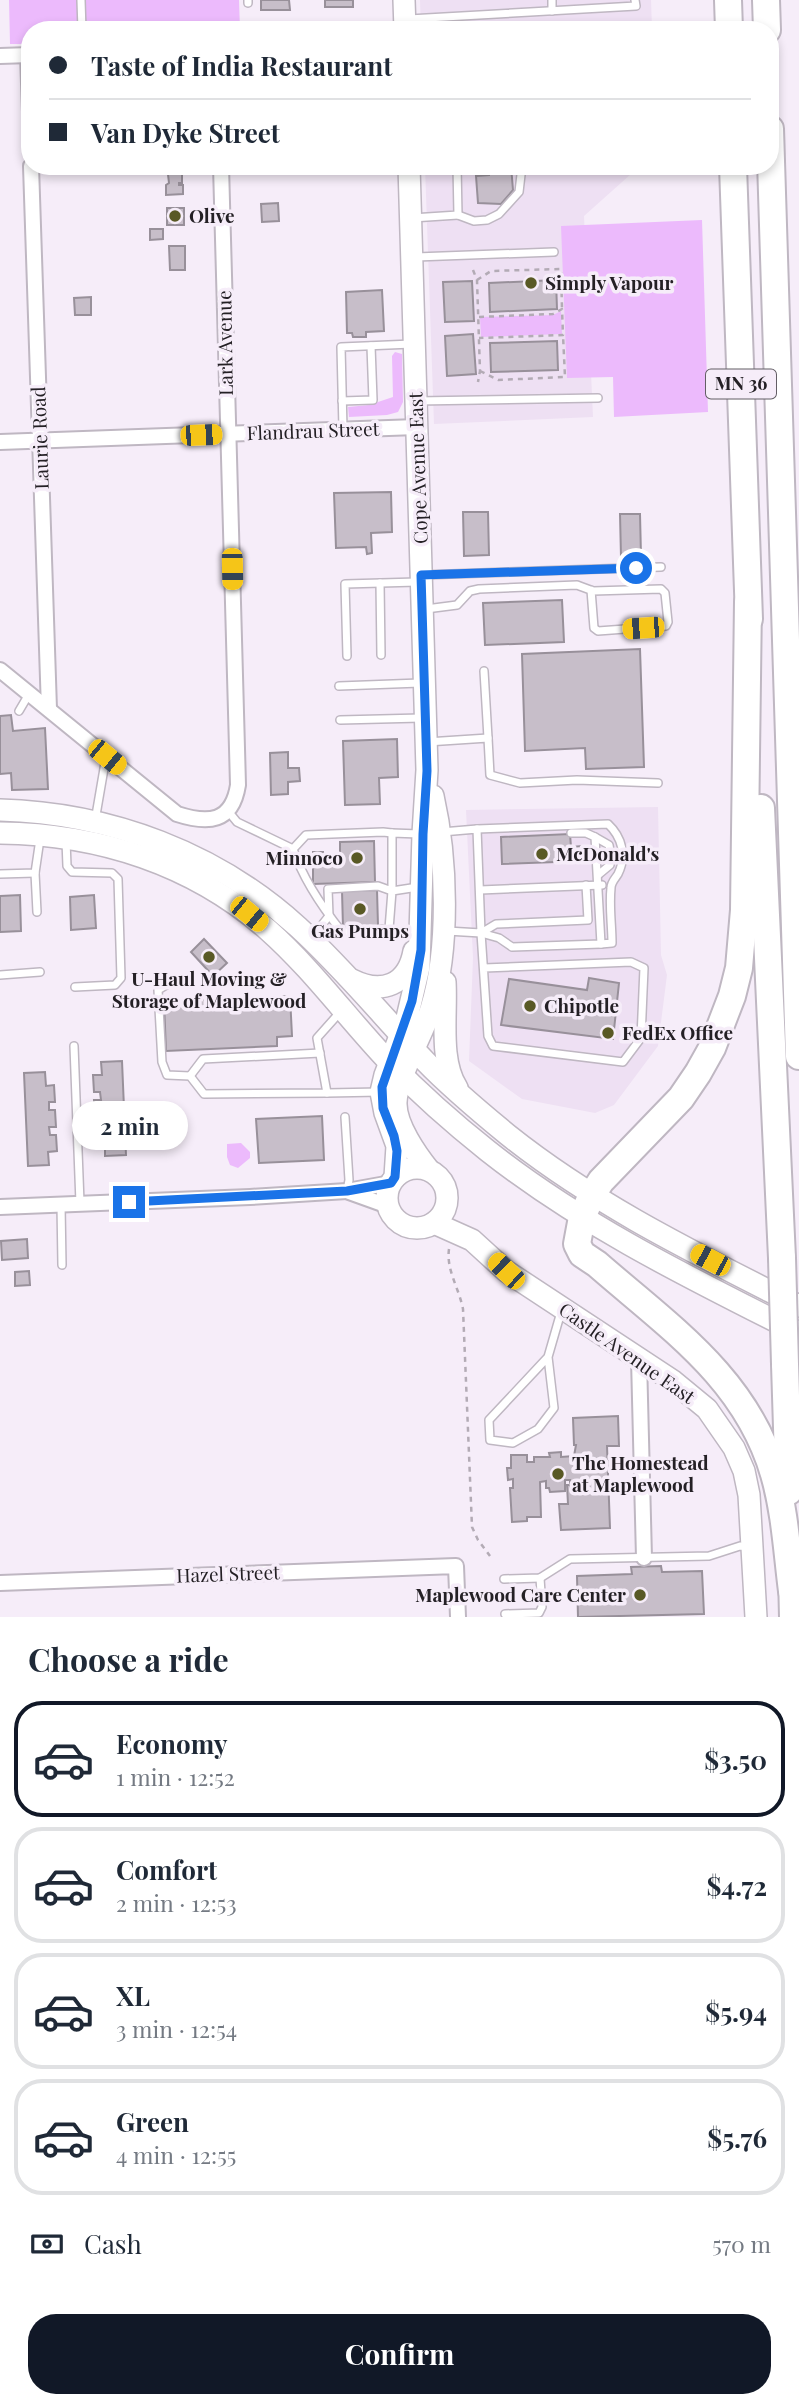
<!DOCTYPE html>
<meta charset="utf-8">
<style>
:root{--surface:#fff;--page:#f2f2f3;--text:#1f2937;--muted:#747a83;--line:#e0e1e3;--accent:#111827}
body{margin:0;font-family:"Playfair Display",serif;background:var(--page);color:var(--text);height:100vh;display:flex;flex-direction:column;font-size:26px;white-space:nowrap}
*{box-sizing:border-box;margin:0}
p{font-size:23px;color:var(--muted)}
.icon{flex:none;width:38px;height:38px;fill:none;stroke:currentColor;stroke-width:2;stroke-linecap:round;stroke-linejoin:round}
.map{position:relative;height:1617px;overflow:hidden}
.details{display:flex;flex-direction:column;background:var(--surface);flex:1}
.details>*{flex:none}
.hud{position:absolute;left:21px;top:21px;width:758px;height:154px;border-radius:28px;box-shadow:0 4px 10px #0003;display:grid;align-content:center;height:154px;padding:0 28px;background:var(--surface)}
.end{position:absolute;width:32px;height:32px;margin:-16px;border:9px solid #1a73e8;background:#fff;box-shadow:0 0 0 4px #fff}
.from{border-radius:50%}
.bubble{position:absolute;height:49px;border-radius:24px;background:var(--surface);box-shadow:0 4px 10px #0003;font-size:23px;font-weight:700;line-height:49px;text-align:center}
.car{position:absolute;width:21px;height:42px;margin:-21px -10px;border-radius:9px;box-shadow:0 0 5px 2px #0007;background:linear-gradient(#f5c518 24%,#345 0 40%,#f5c518 0 76%,#345 0 86%,#f5c518 0)}
.hud b{display:flex;align-items:center;gap:24px;height:66px;font-size:26px}
.hud b+b{border-top:2px solid var(--line)}
.hud i{width:18px;height:18px;background:var(--text)}
ul{padding:0;list-style:none}
li{display:flex;align-items:center;gap:21px;height:116px;margin:0 14px 10px;padding:0 14px;border:4px solid var(--line);border-radius:28px}
li div{flex:1}
li b{display:block;font-size:26px}
li em{font-style:normal;font-weight:700}
li.active{border-color:var(--accent)}
li>.icon{width:63px;height:63px;stroke-width:1.5}
h2{padding:0 28px;font-size:32px;line-height:84px}
.pay{display:flex;align-items:center;gap:18px;height:77px;padding:0 28px;font-size:26px}
.pay p{margin-inline-start:auto}
.button{display:flex;gap:14px;margin-top:auto;padding:14px 28px}
.button a{flex:1;height:80px;border-radius:28px;background:var(--accent);color:#fff;font-size:28px;font-weight:700;line-height:80px;text-align:center}
.map>svg:first-child{display:block}
</style>
<div class="map">
<svg width="799" height="1617" viewBox="0 0 799 1617">
<rect width="100%" height="100%" fill="#f6edf9"/>
<g fill="#eee0f3">
<polygon points="420,0 651,0 652,30 421,30"/>
<polygon points="425,166 640,166 584,216 593,417 434,424"/>
<polygon points="658,807 661,955 667,975 658,1046 614,1105 595,1113 522,1099 469,1061 473,958 466,810"/>
</g>
<g fill="#ecbafc">
<polygon points="9,0 239,0 240,30 30,30 30,44 10,44"/>
<polygon points="702,220 708,412 614,417 613,377 567,378 561,226"/>
<polygon points="561,311 562,334 481,337 480,317 553,315"/>
<polygon points="395,352 402,354 403,402 398,412 387,415 349,417 348,407 369,405 393,397 392,356"/>
<polygon points="241,1143 250,1152 250,1158 238,1168 230,1165 227,1157 227,1144"/>
</g>
<g fill="#c7bec9" stroke="#98909a" stroke-width="2">
<polygon points="261,0 289,0 290,10 261,10"/>
<rect x="325" y="0" width="28" height="7"/>
<polygon points="167,166 182,166 182,183 179,183 179,185 183,185 183,194 166,195 166,185 169,183"/>
<polygon points="511,166 513,190 501,204 478,203 476,176 489,175 489,167"/>
<rect x="611" y="166" width="25" height="6"/>
<polygon points="278,203 279,221 262,222 261,204"/>
<rect x="167" y="208" width="17" height="17"/>
<polygon points="150,229 163,229 163,239 150,240"/>
<polygon points="169,246 185,246 185,270 170,270"/>
<polygon points="556,280 557,309 490,312 489,283"/>
<polygon points="472,281 474,321 445,322 443,282"/>
<polygon points="382,290 384,331 366,332 366,337 353,337 352,333 347,333 346,292"/>
<polygon points="91,297 91,315 75,315 74,298"/>
<polygon points="473,334 476,374 447,376 445,336"/>
<polygon points="557,341 558,370 491,372 490,343"/>
<polygon points="391,492 392,532 371,533 372,553 367,554 366,547 336,548 334,493"/>
<polygon points="463,512 488,512 489,555 464,556"/>
<polygon points="620,514 640,514 641,556 621,557"/>
<polygon points="562,600 564,642 485,645 483,603"/>
<polygon points="640,649 644,767 586,769 585,748 525,751 522,654"/>
<polygon points="11,715 13,731 45,728 48,789 12,790 11,773 0,774 0,716"/>
<polygon points="397,739 398,777 379,778 380,804 345,805 343,741"/>
<polygon points="288,752 288,768 299,768 300,781 288,782 288,794 271,795 270,753"/>
<polygon points="570,834 571,847 582,846 583,861 502,864 501,837"/>
<polygon points="374,841 375,882 313,884 313,852 323,852 324,864 340,863 340,842"/>
<polygon points="377,890 378,926 343,927 342,891"/>
<polygon points="20,895 21,931 0,932 0,896"/>
<polygon points="94,895 96,928 71,930 70,897"/>
<polygon points="204,939 227,963 213,976 191,952"/>
<polygon points="589,978 619,983 613,1039 501,1025 509,979 587,990"/>
<polygon points="290,996 292,1036 277,1037 277,1046 166,1051 164,1002"/>
<polygon points="122,1061 126,1155 105,1156 105,1142 96,1142 96,1125 101,1125 101,1117 95,1117 94,1100 101,1100 100,1092 94,1092 93,1075 102,1075 101,1062"/>
<polygon points="45,1072 46,1086 54,1085 55,1102 49,1102 49,1110 55,1110 56,1127 49,1127 50,1135 56,1135 57,1151 48,1152 49,1165 28,1166 24,1073"/>
<polygon points="322,1116 324,1160 259,1163 256,1119"/>
<polygon points="27,1239 28,1258 2,1260 1,1241"/>
<polygon points="29,1271 30,1285 15,1286 15,1272"/>
<polygon points="618,1416 619,1446 607,1446 610,1528 561,1530 559,1504 568,1504 567,1485 570,1485 570,1480 565,1480 565,1491 550,1492 549,1488 546,1488 546,1481 540,1482 541,1517 527,1517 527,1521 512,1522 510,1488 513,1488 513,1479 508,1480 507,1468 511,1468 511,1455 527,1455 527,1462 534,1462 534,1457 550,1457 549,1453 561,1452 561,1457 574,1456 576,1445 574,1445 573,1418"/>
<polygon points="661,1566 662,1572 702,1571 704,1614 578,1617 577,1576 632,1574 631,1567"/>
</g>
<g fill="none" stroke-linecap="round" stroke-linejoin="round">
<g stroke="#bfb7c2" stroke-width="10">
<g id="lane">
<polyline points="81,0 82,30"/>
<polyline points="248,0 248,3"/>
<polyline points="552,0 552,11"/>
<polyline points="409,19 636,6 635,0"/>
<polyline points="458,215 474,221 487,220 499,214 519,192 522,166"/>
<polyline points="412,218 458,215 457,166"/>
<polyline points="416,257 554,252"/>
<polyline points="342,401 373,400 371,346"/>
<polyline points="417,401 598,398"/>
<polyline points="343,429 341,347 412,344"/>
<polyline points="422,575 661,567"/>
<polyline points="380,583 381,655"/>
<path d="M426,609L457,605L470,591L479,589L577,585C582,587 588,589 593,591L661,589L665,593L668,622L666,626L598,631L594,628L591,590"/>
<polyline points="347,656 345,584 417,582"/>
<polyline points="484,671 488,738"/>
<polyline points="339,686 420,683"/>
<polyline points="19,711 29,694"/>
<polyline points="340,720 421,718"/>
<polyline points="427,742 488,738 490,775 520,783 577,780 658,783"/>
<polyline points="228,811 237,822 293,849"/>
<polyline points="95,821 106,757"/>
<path d="M477,829L608,824C622,837 627,856 618,874C615,879 611,882 611,888C609,906 612,925 612,943L601,944"/>
<polyline points="442,832 477,829 481,933 447,931"/>
<path d="M392,833L383,832L306,835L293,849C303,879 322,907 342,932L389,929L392,891L418,887"/>
<polyline points="595,837 609,845 611,857 610,865 598,875"/>
<polyline points="66,841 67,866 72,872 112,873 118,879 121,978 115,985 75,987"/>
<polyline points="35,873 37,912"/>
<polyline points="0,874 35,873 40,839"/>
<polyline points="480,890 602,885"/>
<polyline points="481,933 488,1036 493,1046 623,1062 641,1038 644,968 631,962 484,968"/>
<polyline points="481,933 499,938 512,947 601,944 595,837 586,833 571,833"/>
<polyline points="481,933 496,924 588,920 586,885"/>
<polyline points="313,936 329,916 328,889 378,886 392,891 392,833 419,834"/>
<polyline points="0,975 40,972"/>
<polyline points="176,979 158,990 162,1062 167,1075 190,1076 204,1094 327,1093 317,1038 342,1010"/>
<polyline points="74,1046 80,1203"/>
<polyline points="190,1076 203,1059 320,1053"/>
<polyline points="327,1093 380,1092"/>
<polyline points="345,1117 349,1180 347,1191"/>
<polyline points="61,1205 62,1265"/>
<polyline points="548,1357 554,1408 538,1429 513,1443 490,1440 489,1420 548,1357 561,1312"/>
<polyline points="504,1579 540,1578 570,1559 709,1556 740,1546 749,1547"/>
<polyline points="505,1614 539,1613 542,1607 540,1578"/>
</g>
</g>
<g stroke="#bfb7c2" stroke-width="18">
<g id="street">
<polyline points="28,55 30,112"/>
<polyline points="0,56 30,55"/>
<polyline points="31,166 49,709"/>
<polyline points="0,442 417,427"/>
<path d="M0,670L177,814C208,824 232,823 238,785L221,166"/>
<polyline points="349,1192 388,1206"/>
<polyline points="0,1207 250,1197 347,1191 391,1183"/>
<polyline points="639,1359 644,1558"/>
<polyline points="0,1583 456,1566 458,1617"/>
</g>
</g>
<g stroke="#bfb7c2" stroke-width="24">
<g id="secondary">
<polyline points="404,0 405,30"/>
<path d="M0,810C110,813 217,853 298,927C344,969 383,1017 425,1061C451,1088 480,1112 508,1135C597,1206 699,1255 799,1306"/>
<path d="M0,833C99,834 193,864 268,930C313,970 348,1019 390,1063C420,1094 454,1124 488,1151C583,1226 692,1279 799,1333"/>
<path d="M352,980C382,995 408,985 414,951"/>
<path d="M445,982C447,1015 439,1060 457,1088"/>
<circle cx="417" cy="1198" r="30"/>
<path d="M429,1170C416,1154 396,1125 396,1104C395,1082 423,1033 431,1009C450,948 447,858 433,796"/>
<polyline points="395,1177 397,1146 385,1113 381,1092 385,1075 407,1018 419,967 423,834 427,770 409,166"/>
<polyline points="434,1223 472,1240 506,1271 673,1381 707,1409 734,1448 744,1471 749,1495 756,1617"/>
</g>
</g>
<g stroke="#bfb7c2" stroke-width="30">
<g id="highway">
<polyline points="728,0 729,30"/>
<polyline points="766,0 767,30"/>
<polyline points="770,129 799,1056"/>
<polyline points="733,166 749,619"/>
<path d="M748,602L744,910L739,968L732,996L712,1048L698,1073L681,1098L601,1181L592,1195L582,1217L577,1244L582,1254L597,1264C669,1327 746,1378 774,1474C785,1512 787,1552 792,1591"/>
<polyline points="761,808 782,1258"/>
<polyline points="785,1364 789,1491"/>
<polyline points="792,1575 793,1617"/>
</g>
</g>
<g stroke="#b3abb5" stroke-width="2.5" stroke-dasharray="5 5" stroke-linecap="butt">
<polyline points="473,270 477,280 480,371 478,382"/>
<polyline points="477,280 491,271 561,269 562,309"/>
<polyline points="479,317 553,314 562,309 563,335 479,338"/>
<polyline points="480,371 498,380 565,377 563,335"/>
<path d="M449,1249C446,1270 459,1288 463,1309L472,1527L478,1540L490,1556"/>
</g>
<use href="#lane" stroke="#fff" stroke-width="7"/>
<use href="#street" stroke="#fff" stroke-width="14"/>
<use href="#secondary" stroke="#fff" stroke-width="21"/>
<use href="#highway" stroke="#fff" stroke-width="26"/>
<g stroke="#bfb7c2" stroke-width="30" stroke-linecap="butt">
<polyline id="highway-bridge" points="782,1258 785,1364"/>
</g>
<use href="#highway-bridge" stroke="#fff" stroke-width="26"/>
</g>
<g fill="none" stroke-linecap="round" stroke-linejoin="round">
<polyline stroke="#1a73e8" stroke-width="9" points="129,1202 347,1191 391,1183 395,1177 397,1151 394,1136 383,1108 382,1087 412,1001 421,950 423,834 427,771 421,575 636,568"/>
</g>
<g fill="#595925" stroke="#f6edf9" stroke-width="2.5">
<circle cx="175" cy="216" r="7"/>
<circle cx="531" cy="283" r="7"/>
<circle cx="542" cy="854" r="7"/>
<circle cx="357" cy="858" r="7"/>
<circle cx="360" cy="909" r="7"/>
<circle cx="209" cy="957" r="7"/>
<circle cx="530" cy="1006" r="7"/>
<circle cx="608" cy="1033" r="7"/>
<circle cx="558" cy="1474" r="7"/>
<circle cx="640" cy="1595" r="7"/>
</g>
<g text-anchor="middle" stroke-width="7" stroke-linejoin="round" paint-order="stroke">
<rect fill="#f6edf9" stroke="#635e65" stroke-width="2" x="706" y="369.5" width="70" height="29" rx="5"/>
<g font-size="18" font-weight="bold" fill="#242025">
<text x="741" y="390">MN 36</text>
</g>
<g font-size="19" font-weight="bold" fill="#242025" stroke="#f6edf9" text-anchor="start">
<text x="189" y="223">Olive</text>
<text x="545" y="290">Simply Vapour</text>
<text x="556" y="861">McDonald's</text>
<text x="343" y="865" text-anchor="end">Minnoco</text>
<text x="360" y="938" text-anchor="middle">Gas Pumps</text>
<text x="209" y="986" text-anchor="middle">U-Haul Moving &amp;<tspan x="209" dy="22">Storage of Maplewood</tspan></text>
<text x="544" y="1013">Chipotle</text>
<text x="622" y="1040">FedEx Office</text>
<text x="572" y="1470">The Homestead<tspan x="572" dy="22">at Maplewood</tspan></text>
<text x="626" y="1602" text-anchor="end">Maplewood Care Center</text>
</g>
<g font-size="19" fill="#242025" stroke="#f6edf9">
<text transform="translate(225 343) rotate(-91)" y="7">Lark Avenue</text>
<text transform="translate(313 431) rotate(-2)" y="7">Flandrau Street</text>
<text transform="translate(40 438) rotate(-92)" y="7">Laurie Road</text>
<text transform="translate(418 468) rotate(-92)" y="7">Cope Avenue East</text>
<text transform="translate(627 1353) rotate(35)" y="7">Castle Avenue East</text>
<text transform="translate(228 1574) rotate(-2)" y="7">Hazel Street</text>
</g>
</g>
</svg>
<i class="end from" style="left:636px;top:568px"></i>
<i class="end" style="left:129px;top:1202px"></i>
<div class="bubble" style="left:72px;top:1101px;width:116px">2 min</div>
<i class="car" style="left:201px;top:435px;rotate:88deg"></i>
<i class="car" style="left:232px;top:569px;rotate:179deg"></i>
<i class="car" style="left:643px;top:628px;rotate:266deg"></i>
<i class="car" style="left:107px;top:757px;rotate:129deg"></i>
<i class="car" style="left:249px;top:914px;rotate:129deg"></i>
<i class="car" style="left:710px;top:1260px;rotate:298deg"></i>
<i class="car" style="left:506px;top:1271px;rotate:314deg"></i>
<div class="hud">
<b><i class="from"></i>Taste of India Restaurant</b>
<b><i></i>Van Dyke Street</b>
</div>
</div>
<section class="details">
<h2>Choose a ride</h2>
<ul>
<li class="active"><svg class="icon" aria-label="car" viewBox="0 0 24 24"><path d="M5 17H2v-5l4-1 3-4h7l3 4 3 1v5h-3M9 17h6M6 11h13"/><circle cx="7" cy="17" r="2"/><circle cx="17" cy="17" r="2"/></svg><div><b>Economy</b><p>1 min · 12:52</p></div><em>$3.50</em></li>
<li><svg class="icon" aria-label="car" viewBox="0 0 24 24"><path d="M5 17H2v-5l4-1 3-4h7l3 4 3 1v5h-3M9 17h6M6 11h13"/><circle cx="7" cy="17" r="2"/><circle cx="17" cy="17" r="2"/></svg><div><b>Comfort</b><p>2 min · 12:53</p></div><em>$4.72</em></li>
<li><svg class="icon" aria-label="car" viewBox="0 0 24 24"><path d="M5 17H2v-5l4-1 3-4h7l3 4 3 1v5h-3M9 17h6M6 11h13"/><circle cx="7" cy="17" r="2"/><circle cx="17" cy="17" r="2"/></svg><div><b>XL</b><p>3 min · 12:54</p></div><em>$5.94</em></li>
<li><svg class="icon" aria-label="car" viewBox="0 0 24 24"><path d="M5 17H2v-5l4-1 3-4h7l3 4 3 1v5h-3M9 17h6M6 11h13"/><circle cx="7" cy="17" r="2"/><circle cx="17" cy="17" r="2"/></svg><div><b>Green</b><p>4 min · 12:55</p></div><em>$5.76</em></li>
</ul>
<div class="pay"><svg class="icon" aria-label="cash" viewBox="0 0 24 24"><path d="M3 7h18v10H3z"/><circle cx="12" cy="12" r="2"/></svg>Cash<p>570 m</p></div>
<div class="button"><a>Confirm</a></div>
</section>
